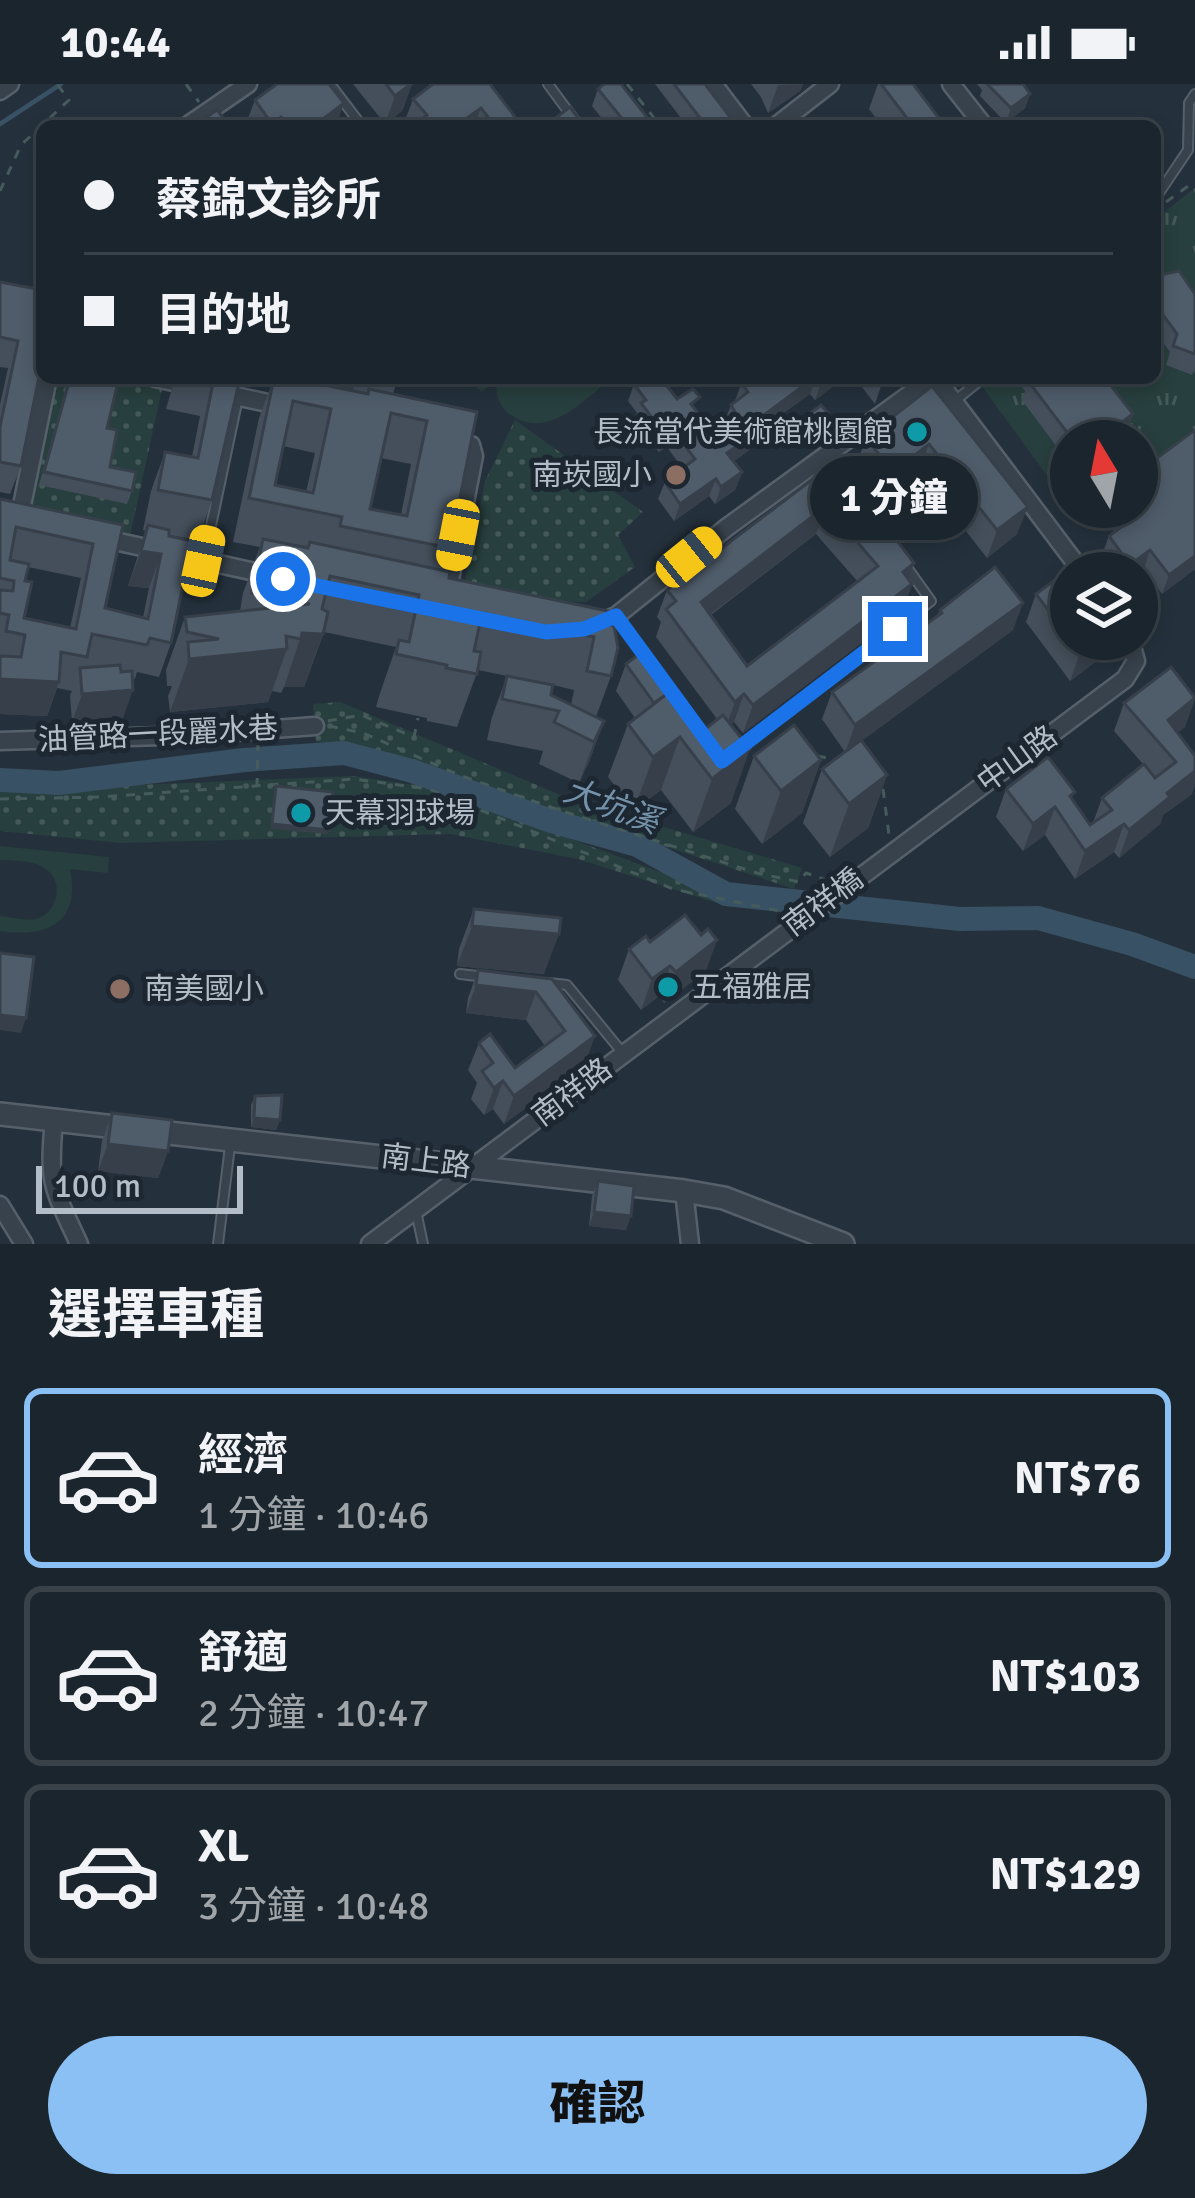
<!DOCTYPE html>
<html lang="zh-TW">
<meta charset="utf-8">
<style>
:root{--surface:#1b252d;--page:#242d35;--text:#f1f3f6;--muted:#a0a5aa;--line:#394249;--accent:#8bc0f5}
body{margin:0;font-family:Signika,"Noto Sans TC",sans-serif;background:var(--page);color:var(--text);height:100vh;display:flex;flex-direction:column;font-size:45px;white-space:nowrap}
*{box-sizing:border-box;margin:0}
p{font-size:39px;color:var(--muted)}
.icon{flex:none;width:66px;height:66px;fill:none;stroke:currentColor;stroke-width:2;stroke-linecap:round;stroke-linejoin:round}
.map{position:relative;height:1160px;overflow:hidden}
.drawer{display:flex;flex-direction:column;background:var(--surface);flex:1}
.drawer>*{flex:none}
.top-card{position:absolute;left:36px;top:36px;width:1125px;height:264px;border-radius:18px;box-shadow:0 6px 18px #0003,0 0 0 3px var(--line);display:grid;align-content:center;height:264px;padding:0 48px;background:var(--surface)}
.needle{width:78px;rotate:350deg}
.fabs{position:absolute;left:1050px;top:336px;display:grid;gap:24px}
.fabs a{display:grid;place-items:center;width:108px;height:108px;border-radius:50%;background:var(--surface);box-shadow:0 6px 18px #0003,0 0 0 3px var(--line);font-size:60px}
.scale{position:absolute;left:36px;bottom:30px;width:207px;box-sizing:border-box;padding-left:12px;border:6px solid #b3bdc7;border-top:0;font-size:33px;line-height:42px;white-space:nowrap;color:#b3bdc7;-webkit-text-stroke:9px #1d2731;paint-order:stroke}
.end{position:absolute;width:54px;height:54px;margin:-27px;border:15px solid #1a73e8;background:#fff;box-shadow:0 0 0 6px #fff}
.from{border-radius:50%}
.bubble{position:absolute;height:84px;border-radius:42px;background:var(--surface);box-shadow:0 6px 18px #0003,0 0 0 3px var(--line);font-size:39px;font-weight:800;line-height:84px;text-align:center}
.car{position:absolute;width:36px;height:72px;margin:-36px -18px;border-radius:15px;box-shadow:0 0 9px 3px #0007;background:linear-gradient(#f5c518 24%,#345 0 40%,#f5c518 0 76%,#345 0 86%,#f5c518 0)}
.top-card b{display:flex;align-items:center;gap:42px;height:114px;font-size:45px}
.top-card b+b{border-top:3px solid var(--line)}
.top-card i{width:30px;height:30px;background:var(--text)}
ul{padding:0;list-style:none}
li{display:flex;align-items:center;gap:36px;height:180px;margin:0 24px 18px;padding:0 24px;border:6px solid var(--line);border-radius:18px}
li div{flex:1}
li b{display:block;font-size:45px}
li em{font-style:normal;font-weight:800}
li.on{border-color:var(--accent)}
li>.icon{width:108px;height:108px;stroke-width:1.5}
h2{padding:0 48px;font-size:54px;line-height:144px}
.cta{display:flex;gap:24px;margin-top:auto;padding:24px 48px}
.cta a{flex:1;height:138px;border-radius:72px;background:var(--accent);color:#111;font-size:48px;font-weight:800;line-height:138px;text-align:center}
.status{display:flex;justify-content:space-between;align-items:center;height:84px;padding:0 60px;background:var(--surface);direction:ltr}
.status svg{height:33px;fill:currentColor}
.map>svg:first-child{display:block}
</style>
<div class="status"><b>10:44</b><svg viewBox="0 0 49 12"><path d="M0 12V9h3v3zM5 12V6h3v6zM10 12V3h3v9zM15 12V0h3v12zM26 1h20v11H26zM47 4h2v5h-2z"/></svg></div>
<div class="map">
<svg width="1195" height="1160" viewBox="0 0 1195 1160">
<defs>
<pattern id="grass-tufts" width="24" height="20" patternUnits="userSpaceOnUse" patternTransform="scale(3)"><rect width="24" height="20" fill="#273f3e"/><path d="M3 7l-1-3M5 7V3M7 7l1-3M15 17l-1-3M17 17v-4M19 17l1-3" fill="none" stroke="#445958"/></pattern>
<pattern id="park-dots" width="8" height="8" patternUnits="userSpaceOnUse" patternTransform="scale(3)"><rect width="8" height="8" fill="#273f3e"/><path d="M2 2h.1M6 6h.1" fill="none" stroke="#445958" stroke-width="1.8" stroke-linecap="round"/></pattern>
</defs>
<rect width="100%" height="100%" fill="#24313c"/>
<polygon fill="url(#grass-tufts)" points="1195,104 1195,350 1137,394 1137,357 1071,357 1071,423 1100,423 1081,438 981,301 992,294 1155,294 1155,135"/>
<g fill="url(#park-dots)">
<polygon points="53,294 130,294 163,301 130,452 24,430"/>
<polygon points="515,336 643,428 618,451 635,483 586,518 536,517 464,503 485,397"/>
<polygon points="340,618 570,715 802,784 794,805 352,659 316,658 313,620"/>
<polygon points="352,692 430,703 720,810 717,819 578,775 450,750 121,759 0,747 0,699 66,704"/>
</g>
<g fill="#273f3e">
<path d="M481,294H612C585,315 548,357 511,331C499,323 496,312 496,298L481,308L474,300Z"/>
<path d="M0,762L109,773L108,789L70,785C81,839 48,854 0,847V832C12,833 28,838 39,834C57,828 64,798 47,786C36,776 15,777 0,776Z"/>
</g>
<g fill="none" stroke-linecap="round" stroke-linejoin="round">
<polyline stroke="#395164" stroke-width="4.5" points="0,40 61,0"/>
<polyline stroke="#395164" stroke-width="24" points="0,696 59,699 244,676 344,669 412,687 551,737 637,761 726,810 960,835 1038,834 1132,860 1195,883"/>
<g stroke="#56606a" stroke-width="12">
<g id="service">
<polyline points="330,0 362,42"/>
<polyline points="548,0 579,42"/>
<polyline points="1155,115 1188,66 1189,19 1195,10"/>
<polyline points="956,316 983,294"/>
<polyline points="826,373 844,398"/>
<polyline points="204,475 238,314"/>
<polyline points="617,534 647,575"/>
<polyline points="667,601 704,652"/>
<polyline points="739,664 931,517 906,482"/>
<polyline points="460,890 486,893"/>
<polyline points="549,899 567,901 622,968"/>
<polyline points="416,1127 423,1160"/>
<polyline points="218,1160 230,1062"/>
</g>
</g>
<g stroke="#56606a" stroke-width="21">
<g id="minor">
<polyline points="713,0 745,42"/>
<polyline points="951,0 984,42"/>
<polyline points="0,7 10,0"/>
<polyline points="187,42 248,0"/>
<polyline points="776,42 830,0"/>
<polyline points="155,294 192,302"/>
<polyline points="936,294 1083,489"/>
<polyline points="217,308 286,323"/>
<polyline points="19,436 48,294"/>
<polyline points="101,454 269,491"/>
<polyline points="447,511 474,372 471,361 452,357"/>
<polyline points="588,544 616,532 726,444 932,294"/>
<polyline points="0,657 194,651 315,642"/>
<path d="M54,1035C48,1101 52,1101 79,1160"/>
<polyline points="684,1107 690,1160"/>
<polyline points="0,1121 24,1160"/>
<polyline points="370,1160 1125,595 1136,577 1130,555"/>
</g>
</g>
<g stroke="#56606a" stroke-width="26">
<polyline id="tertiary" points="0,1030 684,1107 724,1114 843,1160"/>
</g>
<g stroke="#465b5b" stroke-width="3" stroke-dasharray="9 9" stroke-linecap="butt">
<polyline points="186,0 199,18"/>
<polyline points="627,0 659,40"/>
<polyline points="0,107 21,61 69,16 57,0"/>
<polyline points="1166,118 1195,97"/>
<polyline points="328,637 361,631 414,653 418,634"/>
<polyline points="329,642 363,649 459,691 556,725 757,789 799,798 806,789 826,796"/>
<polyline points="817,672 837,676"/>
<polyline points="257,703 258,660"/>
<polyline points="883,705 889,751"/>
<polyline points="0,715 100,713 354,695 429,705 673,805 785,828"/>
</g>
<use href="#service" stroke="#38424c" stroke-width="8"/>
<use href="#minor" stroke="#38424c" stroke-width="16"/>
<use href="#tertiary" stroke="#38424c" stroke-width="21"/>
</g>
<g fill="#444f5b" fill-rule="evenodd">
<polygon points="353,0 412,0 402,27 385,40"/>
<polygon points="429,0 490,0 522,42 403,42 413,15 431,2"/>
<polygon points="655,0 705,0 737,42 687,42"/>
<polygon points="751,0 803,0 800,7 768,29 761,13"/>
<polygon points="878,0 913,0 945,42 882,42 869,25"/>
<polygon points="977,0 1023,0 1030,10 1025,24 1006,39 980,12 982,6"/>
<polygon points="331,2 336,42 245,42 255,16"/>
<polygon points="598,5 654,42 608,42 592,22"/>
<polygon points="1155,192 1195,210 1195,284 1192,291 1166,281 1170,268 1155,247"/>
<polygon points="0,198 42,206 21,382 10,410 0,408 0,321 8,284 0,283"/>
<polygon points="69,294 119,294 107,344 110,383 132,407 127,420 39,401"/>
<path d="M175,294H240L212,416L198,456L169,451L171,559L159,593L137,588L135,595L132,594L123,634L72,638L70,611L72,607L57,604L47,632L0,630V415L123,441L105,524L143,534L149,504L128,502L146,447L143,446L151,407L165,368L192,373L200,332L166,325ZM28,483L81,494L70,544L24,534L25,497Z"/>
<path d="M274,294H398L393,310L477,328L450,464L442,487L449,494L606,540L611,592L596,633L604,637L589,678L579,699L539,680L543,667L487,656L492,633L507,592L478,586L457,643L427,637V634L376,623L380,609L396,563L324,548L304,603H284L281,609L272,607L268,618L170,628L168,612L172,602H167L166,586L185,533L240,527L243,509L260,463L233,458L259,334ZM283,362L315,369L306,408L275,401ZM381,374L411,380L401,431L370,425ZM553,601L574,606L571,621L551,611Z"/>
<polygon points="737,294 837,294 834,302 815,316 810,310 758,347 752,364 734,377 742,388 735,406 715,420 709,412 674,437 658,415 665,398 683,385 667,363 659,368 634,336 637,329 628,317 634,300 677,315 696,326 710,345 726,334 731,321 735,317 741,300"/>
<polygon points="855,294 880,294 881,302 875,320"/>
<polygon points="1016,294 1105,294 1133,330 1126,349 1116,357 1071,357 1071,369 1069,366 1062,370 1022,316 1025,307"/>
<polygon points="932,302 1017,450 987,474 919,387 883,415 856,382 866,354"/>
<polygon points="1195,346 1195,485 1162,510 1144,485 1137,489 1116,489 1102,471 1109,452 1114,448 1101,430 1103,423 1137,423"/>
<polygon points="1071,392 1071,417 1063,405 1066,395"/>
<path d="M834,395L914,479L908,495L912,500L902,528L743,649L734,638L731,641V719L693,748L661,706L634,726L608,693L628,640L635,634L616,607L626,580L671,613L699,650L717,635L656,553L661,538L657,533L667,506ZM816,450L858,498L747,582L711,531Z"/>
<polygon points="1036,510 1071,555 1106,555 1098,576 1070,597 1026,538"/>
<polygon points="940,526 1013,546 861,657 887,691 868,744 830,773 803,739 822,685 845,668 822,635 832,608 937,532"/>
<polygon points="1124,619 1185,643 1177,649 1192,710 1163,731 1160,740 1119,774 1114,768 1075,795 1045,751 1023,767 996,733 1006,705 1072,715 1090,741 1093,739 1102,714 1143,680 1114,647"/>
<polygon points="754,672 821,676 802,729 762,760 735,725"/>
<polygon points="474,825 544,890 457,882 459,865"/>
<polygon points="650,858 706,887 664,919 659,912 641,926 618,896 629,865"/>
<polygon points="478,886 552,895 585,980 504,1040 493,1025 484,1031 471,1015 477,999 468,986 479,959 515,984 545,962 526,936 466,929 468,914"/>
<polygon points="255,1012 280,1036 276,1046 251,1043 251,1021"/>
<polygon points="112,1029 168,1067 158,1094 98,1087 102,1057"/>
<polygon points="598,1097 626,1146 589,1142 592,1112"/>
</g>
<g fill="#37404a">
<polygon points="412,0 402,27 385,40 395,12"/>
<polygon points="803,0 800,7 768,29 778,1"/>
<polygon points="1030,10 1025,24 1006,39 1011,24"/>
<polygon points="344,19 336,42 314,42"/>
<polygon points="481,24 474,42 456,42"/>
<polygon points="322,294 357,294 352,308 318,305"/>
<polygon points="816,294 810,310 758,347 752,364 721,386 727,369 753,339"/>
<polygon points="828,294 837,294 834,302 815,316 821,299"/>
<polygon points="828,329 823,344 797,363 802,348"/>
<polygon points="1133,330 1126,349 1116,357 1096,357"/>
<polygon points="673,346 667,363 659,368 665,351"/>
<polygon points="1076,347 1069,366 1062,370 1069,351"/>
<polygon points="929,360 919,387 883,415 893,388"/>
<polygon points="742,388 735,406 715,420 721,403"/>
<polygon points="716,395 709,412 674,437 680,420"/>
<polygon points="826,422 816,450 691,545 701,518"/>
<polygon points="1028,423 1017,450 987,474 997,446"/>
<polygon points="1150,466 1144,485 1137,490 1128,489 1130,481"/>
<polygon points="141,467 161,470 149,504 128,502"/>
<polygon points="1195,472 1195,485 1162,510 1169,491"/>
<polygon points="914,479 904,506 912,500 902,528 743,649 753,621"/>
<polygon points="1023,519 1013,546 845,669 855,641"/>
<polygon points="302,549 323,550 304,603 284,603"/>
<polygon points="1099,555 1106,555 1098,576 1070,597 1080,569"/>
<polygon points="287,565 268,618 170,628 189,575"/>
<polygon points="0,595 59,598 47,632 0,630"/>
<polygon points="133,606 123,634 72,638 82,610"/>
<polygon points="744,610 734,638 725,645 735,618"/>
<polygon points="1195,615 1185,643 1161,661 1168,636"/>
<polygon points="604,637 589,678 579,699 594,658"/>
<polygon points="680,653 661,706 634,726 653,673"/>
<polygon points="750,665 731,719 693,748 712,695"/>
<polygon points="821,676 802,729 762,760 781,707"/>
<polygon points="1195,687 1195,702 1192,710 1163,731 1160,740 1119,774 1129,746 1167,709"/>
<polygon points="887,691 868,744 830,773 849,720"/>
<polygon points="1055,723 1045,751 1023,767 1033,740"/>
<polygon points="272,740 329,746 327,750 270,745"/>
<polygon points="1124,740 1114,768 1075,795 1085,767"/>
<polygon points="472,842 559,850 544,890 457,882"/>
<polygon points="717,856 706,887 664,919 676,888"/>
<polygon points="670,882 659,912 641,926 652,895"/>
<polygon points="476,901 536,908 526,936 466,929"/>
<polygon points="0,931 26,934 21,949 0,946"/>
<polygon points="595,952 585,980 504,1040 514,1012"/>
<polygon points="503,997 493,1025 484,1031 494,1004"/>
<polygon points="254,1034 280,1036 276,1046 251,1043"/>
<polygon points="108,1060 168,1067 158,1094 98,1087"/>
<polygon points="594,1128 631,1132 626,1146 589,1142"/>
</g>
<g fill="#4f5c6a" stroke="#37404a" stroke-width="3" fill-rule="evenodd">
<polygon points="277,0 329,0 344,19 314,42 288,42 281,33 272,40 255,16"/>
<polygon points="386,0 411,0 395,12"/>
<polygon points="433,0 490,0 522,42 495,42 481,24 456,42 419,42 417,39 427,31 413,15"/>
<polygon points="604,0 621,0 654,42 628,42 598,5"/>
<polygon points="674,0 705,0 737,42 706,42"/>
<polygon points="881,0 913,0 945,42 913,42"/>
<polygon points="987,0 1023,0 1030,10 1011,24"/>
<polygon points="570,23 584,42 545,42"/>
<polygon points="217,26 230,42 193,42"/>
<polygon points="1179,187 1195,210 1195,270 1173,262 1177,250 1155,220 1155,192"/>
<polygon points="0,198 42,206 42,229 38,261 42,262 42,278 21,382 0,378 0,343 18,257 0,253"/>
<polygon points="70,294 119,294 107,344 117,346 110,383 136,388 132,407 44,388"/>
<polygon points="214,294 240,294 212,416 158,406 165,368 198,374"/>
<path d="M274,294H290L368,310L369,305L477,328L450,464L340,442L342,433L249,414ZM293,317L331,325L313,409L275,401ZM391,329L427,337L407,432L370,425Z"/>
<polygon points="643,294 661,294 677,315 693,305 700,313 691,320 710,345 735,328 731,321 748,308 741,299 748,294 814,294 753,339 759,347 727,369 742,388 721,403 716,395 680,420 665,398 695,375 673,346 665,351 641,319 646,316 634,300"/>
<polygon points="1033,294 1105,294 1133,330 1096,357 1082,357 1076,347 1069,351 1028,297"/>
<polygon points="932,302 1028,423 997,446 929,360 893,388 866,354"/>
<polygon points="821,321 828,329 802,348 808,331"/>
<polygon points="1195,346 1195,472 1169,491 1150,466 1130,481 1109,452 1128,438 1117,423 1137,423 1137,389"/>
<path d="M826,385L834,395L844,387L914,479L903,488L912,500L753,621L744,610L735,618L666,525L676,517L667,506ZM826,422L878,482L747,582L701,518Z"/>
<path d="M0,415L123,441L105,524L148,535L161,470L141,467L148,441L169,446V452L192,457L171,559L150,554L147,561L92,550L87,573L61,568L59,598L0,595V572L21,573L25,551L6,547L9,531L0,529V506L13,507L14,497L0,494ZM16,443L93,460L76,545L24,534L32,498L25,497L29,480L10,476Z"/>
<polygon points="263,455 308,464 310,458 450,488 449,494 608,527 606,540 614,542 618,564 611,592 587,587 594,553 482,529 474,567 481,568 477,590 446,584 447,581 396,570 399,556 409,558 419,511 330,492 322,525 328,528 323,550 302,549 301,555 286,552 287,565 189,575 188,558 219,555 187,548 185,533 310,520 252,509"/>
<polygon points="995,483 1023,519 855,641 832,608 942,529 940,526"/>
<polygon points="1064,489 1071,498 1071,555 1099,555 1080,569 1036,510"/>
<polygon points="646,565 674,605 654,619 626,580"/>
<polygon points="120,581 121,588 132,587 133,606 82,610 80,584"/>
<polygon points="1171,583 1195,614 1168,636 1195,672 1195,687 1167,709 1170,713 1129,746 1124,740 1085,767 1055,723 1033,740 1006,705 1048,673 1075,708 1070,712 1090,741 1112,726 1102,714 1144,680 1155,694 1176,678 1124,619"/>
<polygon points="507,592 553,601 551,611 604,637 594,658 554,638 559,627 502,615"/>
<polygon points="668,609 699,650 723,631 750,665 712,695 680,653 653,673 628,640"/>
<polygon points="794,641 821,676 781,707 754,672"/>
<polygon points="861,656 887,691 849,720 822,685"/>
<polygon points="276,702 333,708 329,746 272,740"/>
<polygon points="474,825 561,834 559,850 472,842"/>
<polygon points="685,831 701,851 708,845 717,856 676,888 670,882 652,895 629,865 646,852 650,858"/>
<polygon points="0,869 34,873 26,934 0,931"/>
<polygon points="478,886 552,895 595,952 514,1012 503,997 494,1004 482,987 493,979 479,959 490,950 515,984 565,947 536,908 476,901"/>
<polygon points="282,1011 280,1036 254,1034 255,1012"/>
<polygon points="112,1029 172,1036 168,1067 108,1060"/>
<polygon points="598,1097 634,1102 631,1132 594,1128"/>
</g>
<g fill="none" stroke-linecap="round" stroke-linejoin="round">
<polyline stroke="#1a73e8" stroke-width="15" points="283,495 546,548 584,545 616,532 722,677 895,545"/>
</g>
<g fill="#0f9aa8" stroke="#1d2731" stroke-width="4.5">
<circle cx="917" cy="348" r="12"/>
<circle cx="301" cy="729" r="12"/>
<circle cx="668" cy="903" r="12"/>
</g>
<g fill="#8d6e63" stroke="#1d2731" stroke-width="4.5">
<circle cx="676" cy="391" r="12"/>
<circle cx="120" cy="905" r="12"/>
</g>
<g text-anchor="middle" stroke-width="10" stroke-linejoin="round" paint-order="stroke">
<g font-size="30" fill="#b3bdc7" stroke="#1d2731" text-anchor="start">
<text x="893" y="358" text-anchor="end">長流當代美術館桃園館</text>
<text x="652" y="401" text-anchor="end">南崁國小</text>
<text x="325" y="739">天幕羽球場</text>
<text x="692" y="913">五福雅居</text>
<text x="144" y="915">南美國小</text>
</g>
<g font-size="30" fill="#b3bdc7" stroke="#1d2731">
<text transform="translate(158 650) rotate(-3)" y="10">油管路一段麗水巷</text>
<text transform="translate(1017 675) rotate(-36)" y="10">中山路</text>
<text transform="translate(823 818) rotate(-37)" y="10">南祥橋</text>
<text transform="translate(572 1008) rotate(-37)" y="10">南祥路</text>
<text transform="translate(426 1077) rotate(7)" y="10">南上路</text>
</g>
<g font-size="33" font-style="italic" fill="#7492aa" stroke="#1d2731">
<text transform="translate(612 721) rotate(20)" y="12">大坑溪</text>
</g>
</g>
</svg>
<div class="fabs">
<a><svg class="needle" viewBox="-14 -14 28 28"><path d="M0-13l5 13h-10z" fill="#e53935"/><path d="M0 13l5-13h-10z" fill="#a0a5aa"/></svg></a>
<a><svg class="icon" aria-label="layers" viewBox="0 0 24 24"><path d="M12 4l9 5-9 5-9-5zM3 14l9 5 9-5"/></svg></a>
</div>
<div class="scale">100 m</div>
<i class="end from" style="left:283px;top:495px"></i>
<i class="end" style="left:895px;top:545px"></i>
<div class="bubble" style="left:810px;top:372px;width:168px">1 分鐘</div>
<i class="car" style="left:458px;top:451px;rotate:191deg"></i>
<i class="car" style="left:689px;top:473px;rotate:51deg"></i>
<i class="car" style="left:203px;top:477px;rotate:12deg"></i>
<div class="top-card">
<b><i class="from"></i>蔡錦文診所</b>
<b><i></i>目的地</b>
</div>
</div>
<section class="drawer">
<h2>選擇車種</h2>
<ul>
<li class="on"><svg class="icon" aria-label="car" viewBox="0 0 24 24"><path d="M5 17H2v-5l4-1 3-4h7l3 4 3 1v5h-3M9 17h6M6 11h13"/><circle cx="7" cy="17" r="2"/><circle cx="17" cy="17" r="2"/></svg><div><b>經濟</b><p>1 分鐘 · 10:46</p></div><em>NT$76</em></li>
<li><svg class="icon" aria-label="car" viewBox="0 0 24 24"><path d="M5 17H2v-5l4-1 3-4h7l3 4 3 1v5h-3M9 17h6M6 11h13"/><circle cx="7" cy="17" r="2"/><circle cx="17" cy="17" r="2"/></svg><div><b>舒適</b><p>2 分鐘 · 10:47</p></div><em>NT$103</em></li>
<li><svg class="icon" aria-label="car" viewBox="0 0 24 24"><path d="M5 17H2v-5l4-1 3-4h7l3 4 3 1v5h-3M9 17h6M6 11h13"/><circle cx="7" cy="17" r="2"/><circle cx="17" cy="17" r="2"/></svg><div><b>XL</b><p>3 分鐘 · 10:48</p></div><em>NT$129</em></li>
</ul>
<div class="cta"><a>確認</a></div>
</section>
